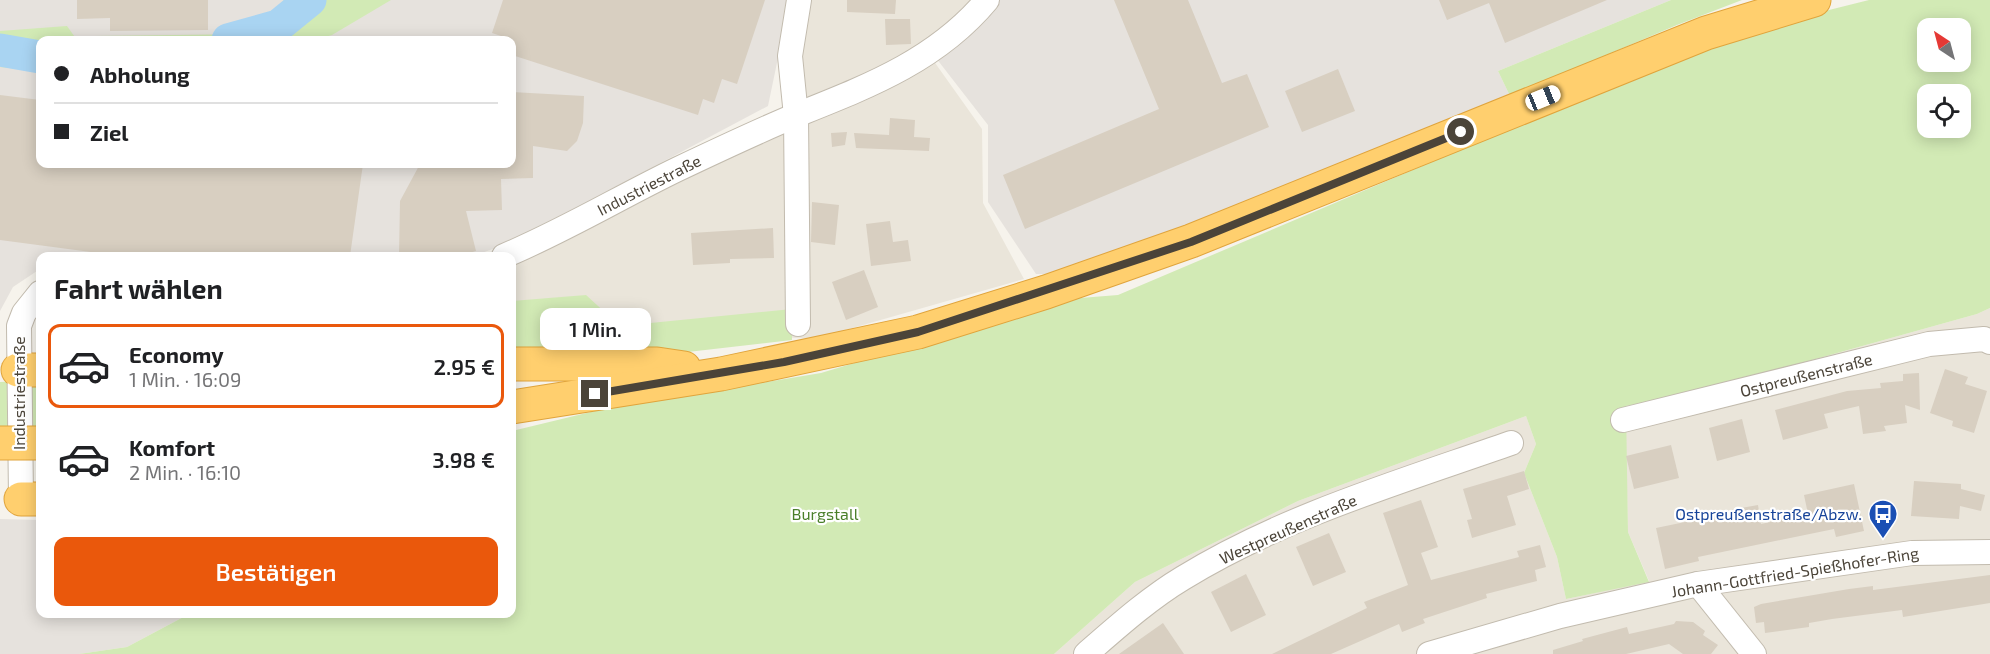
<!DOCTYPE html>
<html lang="de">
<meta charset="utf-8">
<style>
:root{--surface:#fff;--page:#f2f2f2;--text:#202124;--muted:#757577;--line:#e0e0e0;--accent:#ea580c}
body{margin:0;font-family:"Exo 2",sans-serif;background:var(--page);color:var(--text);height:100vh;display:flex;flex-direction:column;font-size:22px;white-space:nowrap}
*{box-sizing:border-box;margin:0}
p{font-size:20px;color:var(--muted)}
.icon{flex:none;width:33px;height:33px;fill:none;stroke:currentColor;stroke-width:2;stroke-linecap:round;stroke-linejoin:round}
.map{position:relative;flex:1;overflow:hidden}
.panel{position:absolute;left:36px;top:252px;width:480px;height:366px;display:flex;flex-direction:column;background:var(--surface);border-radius:12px;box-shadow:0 3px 15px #0003}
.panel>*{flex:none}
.top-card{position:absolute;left:36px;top:36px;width:480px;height:132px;border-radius:12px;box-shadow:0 3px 15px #0003;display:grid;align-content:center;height:132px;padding:0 18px;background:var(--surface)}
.needle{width:39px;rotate:324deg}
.controls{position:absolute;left:1917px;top:18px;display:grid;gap:12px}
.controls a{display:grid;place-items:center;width:54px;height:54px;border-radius:12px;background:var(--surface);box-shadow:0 3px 15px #0003;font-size:30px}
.end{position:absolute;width:27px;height:27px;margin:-14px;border:8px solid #4b4439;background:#fff;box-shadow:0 0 0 3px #fff}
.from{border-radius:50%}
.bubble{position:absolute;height:42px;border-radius:12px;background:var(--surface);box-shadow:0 3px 15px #0003;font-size:20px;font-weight:600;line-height:42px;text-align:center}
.car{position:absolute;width:18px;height:36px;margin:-18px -9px;border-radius:8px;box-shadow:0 0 4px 2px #0007;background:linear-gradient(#fff 24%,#345 0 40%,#fff 0 76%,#345 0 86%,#fff 0)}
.top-card b{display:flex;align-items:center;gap:21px;height:57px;font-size:22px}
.top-card b+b{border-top:2px solid var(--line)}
.top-card i{width:15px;height:15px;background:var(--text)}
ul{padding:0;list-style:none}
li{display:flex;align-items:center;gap:18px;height:84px;margin:0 12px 9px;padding:0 6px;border:3px solid transparent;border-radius:12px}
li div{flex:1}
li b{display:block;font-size:22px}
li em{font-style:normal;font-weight:600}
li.on{border-color:var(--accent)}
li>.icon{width:54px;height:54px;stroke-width:1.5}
h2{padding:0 18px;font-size:27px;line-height:72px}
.button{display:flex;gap:12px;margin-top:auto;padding:12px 18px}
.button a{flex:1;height:69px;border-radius:12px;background:var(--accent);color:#fff;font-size:24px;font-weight:600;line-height:69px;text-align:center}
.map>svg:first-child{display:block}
</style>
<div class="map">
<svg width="1990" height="654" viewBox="0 0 1990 654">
<rect width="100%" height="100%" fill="#f6f3ec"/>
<g fill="#eae5da">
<polygon points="806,0 977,0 933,60 982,129 983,203 1024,279 814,339 727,334 598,319 512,320 512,261 802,121 795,55"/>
<polygon points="1990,308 1990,654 1054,654 1135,582 1298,501 1526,416 1536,444 1524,473 1557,557 1566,599 1649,581 1628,532 1625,406 1694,393 1977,314"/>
</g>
<g fill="#e6e2dd" fill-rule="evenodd">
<path d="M0,0H790L768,106L510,243L473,256H40V269L13,287L0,311ZM40,40H512V164H40Z"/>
<polygon points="995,0 1671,0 1498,71 1510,96 1307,181 1054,274 1036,274 988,202 988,125 936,58"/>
<polygon points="0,519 40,520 40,614 189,614 127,647 79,654 0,654"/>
</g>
<g fill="#d2eab5" fill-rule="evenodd">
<polygon points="284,0 391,0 332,35 315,40 94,40 94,36 253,34"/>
<polygon points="1671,0 1742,0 1677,25 1510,96 1498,71"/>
<path d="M1869,0H1990V308L1977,314L1694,393L1626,406L1628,532L1649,582L1566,599L1557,557L1524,473L1536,444L1526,416L1298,501L1135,582L1054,654H79L127,647L189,614H512V431L599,410L821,373L1068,299L1118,295L1521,124L1769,25ZM1928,28H1960V62H1928ZM1928,94H1960V128H1928Z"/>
<polygon points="67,26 77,40 40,40 40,71 0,67 0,31"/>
<polygon points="586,295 620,326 792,309 792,340 679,353 512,355 512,301"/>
<polygon points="40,380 40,426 0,426 0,382"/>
</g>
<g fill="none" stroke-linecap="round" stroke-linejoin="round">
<g stroke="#a9d4f2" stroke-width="33">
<polyline points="228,40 278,26 310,0"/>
<polyline points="0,50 40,57"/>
</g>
</g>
<g fill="#d8cfc1">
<polygon points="77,0 208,0 208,30 110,31 110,18 77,19"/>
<polygon points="503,0 765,0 737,84 722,79 714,103 703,99 698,115 512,55 512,40 500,40 501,36 492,33"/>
<polygon points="847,0 896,0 895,14 847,12"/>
<polygon points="1114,0 1188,0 1222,83 1247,74 1269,127 1025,229 1003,175 1159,109"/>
<polygon points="1439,0 1607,0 1505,43 1489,3 1447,20"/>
<polygon points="885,19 910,19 911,44 886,45"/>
<polygon points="1338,69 1355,111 1302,132 1285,91"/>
<polygon points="512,92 584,96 583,123 577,141 567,151 533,146 533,178 501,179 502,210 466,211 476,251 459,256 399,256 400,201 420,164 512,164"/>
<polygon points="0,95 40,100 40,164 363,164 350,256 315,252 314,256 121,256 0,240"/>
<polygon points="890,118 915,120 914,137 930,138 929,151 856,148 854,133 889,135"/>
<polygon points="847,132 845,145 832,147 831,133"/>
<polygon points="812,202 839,205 835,245 811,242"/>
<polygon points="890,221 893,242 908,240 911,261 871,266 866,224"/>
<polygon points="773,228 774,258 730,259 730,263 693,265 691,233"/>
<polygon points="864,270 878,307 846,320 832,282"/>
<polygon points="1945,369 1968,377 1965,384 1987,391 1974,433 1952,426 1953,421 1930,413"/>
<polygon points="1919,373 1920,410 1905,405 1907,423 1884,426 1886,431 1863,434 1859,406 1824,414 1828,428 1783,440 1775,410 1847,391 1881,388 1880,383 1903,381 1903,374"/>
<polygon points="1742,419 1750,452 1717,461 1709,428"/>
<polygon points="1671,445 1679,478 1634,489 1626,456"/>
<polygon points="1524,471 1529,489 1507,496 1516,525 1472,538 1467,520 1472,519 1463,489"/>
<polygon points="1914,481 1961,484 1961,489 1985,495 1981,511 1960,506 1959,519 1911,516"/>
<polygon points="1854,484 1864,531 1836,537 1834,529 1698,557 1699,561 1665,569 1656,528 1714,516 1713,513 1758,505 1761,524 1808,514 1804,495"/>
<polygon points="1421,500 1438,547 1421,553 1431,580 1519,557 1517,551 1540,545 1546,567 1535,570 1537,581 1486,594 1487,598 1423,619 1425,623 1402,632 1399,624 1331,654 1272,654 1367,608 1364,602 1408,585 1383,513"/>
<polygon points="1329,533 1346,572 1313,586 1296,547"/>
<polygon points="1246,574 1266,615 1231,632 1211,592"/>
<polygon points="1990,575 1990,603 1903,617 1902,610 1832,619 1809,623 1809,627 1765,633 1764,622 1756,623 1754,607 1761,604 1849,589 1873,586 1873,590"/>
<polygon points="1676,621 1693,622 1705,631 1703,635 1718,645 1711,654 1683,654 1669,644 1626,654 1553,654 1553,650 1583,641 1582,639 1627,627 1629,634 1674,624"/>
<polygon points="1163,623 1184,654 1119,654"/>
</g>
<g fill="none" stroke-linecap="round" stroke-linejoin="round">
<g stroke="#c2bbae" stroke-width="26">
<g id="minor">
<path d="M504,256C564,231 620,197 678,169C718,150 758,131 799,114C869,86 937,60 987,0"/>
<polyline points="798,324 796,116 790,56 799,0"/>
<polyline points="1623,420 1929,344 1984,339 1990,342"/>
<polyline points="21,499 19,326 24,313 40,293"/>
<polyline points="1698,584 1754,654"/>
<path d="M1086,654C1116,628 1148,599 1183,578C1284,516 1400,482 1511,443"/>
<polyline points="1429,654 1560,616 1698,584 1912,553 1990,552"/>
</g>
</g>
<g stroke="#e0a43c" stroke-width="35">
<g id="highway">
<polyline points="512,364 657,364 684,368"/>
<polyline points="18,370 40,370"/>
<polyline points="512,407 721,374 918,332 1046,292 1191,241 1706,33 1814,0"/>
<polyline points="21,499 40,499"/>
</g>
</g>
<use href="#minor" stroke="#fff" stroke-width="24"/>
<use href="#highway" stroke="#ffcf6e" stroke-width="33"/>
<g stroke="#e0a43c" stroke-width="35" stroke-linecap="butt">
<polyline id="highway-bridge" points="0,443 40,443"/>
</g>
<use href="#highway-bridge" stroke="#ffcf6e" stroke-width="33"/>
</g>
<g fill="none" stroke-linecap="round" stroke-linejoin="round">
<polyline stroke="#4b4439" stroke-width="8" points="595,394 784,362 918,332 1191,242 1461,132"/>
</g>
<defs>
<g id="bus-pin" transform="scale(1.5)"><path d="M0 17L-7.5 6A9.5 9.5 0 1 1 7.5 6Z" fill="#1a4fb4" stroke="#fff"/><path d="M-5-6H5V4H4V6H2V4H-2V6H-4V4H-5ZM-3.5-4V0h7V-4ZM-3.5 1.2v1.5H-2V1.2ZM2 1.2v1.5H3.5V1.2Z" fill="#fff"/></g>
</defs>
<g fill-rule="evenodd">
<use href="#bus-pin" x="1883" y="514"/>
</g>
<g text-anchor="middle" stroke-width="4.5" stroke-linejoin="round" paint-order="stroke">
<g font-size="16" fill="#4b4439" stroke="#fff">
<text transform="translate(649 185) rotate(-27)" y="6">Industriestraße</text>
<text transform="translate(1806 375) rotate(-14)" y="6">Ostpreußenstraße</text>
<text transform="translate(19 393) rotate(-90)" y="6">Industriestraße</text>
<text transform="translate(1288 529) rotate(-24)" y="6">Westpreußenstraße</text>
<text transform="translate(1795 572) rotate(-9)" y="6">Johann-Gottfried-Spießhofer-Ring</text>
</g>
<g font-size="16" fill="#4a7f2a" stroke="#fff">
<text x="825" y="520">Burgstall</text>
</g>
<g font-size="16" fill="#164399" stroke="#fff" text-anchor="end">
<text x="1862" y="520">Ostpreußenstraße/Abzw.</text>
</g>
</g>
</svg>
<div class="controls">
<a><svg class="needle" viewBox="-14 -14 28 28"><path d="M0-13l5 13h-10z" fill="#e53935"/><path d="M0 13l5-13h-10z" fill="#757577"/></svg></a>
<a><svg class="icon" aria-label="locate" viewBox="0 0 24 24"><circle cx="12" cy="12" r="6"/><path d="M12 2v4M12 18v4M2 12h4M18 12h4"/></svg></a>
</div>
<i class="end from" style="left:1461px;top:132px"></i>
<i class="end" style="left:595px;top:394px"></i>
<div class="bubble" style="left:540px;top:308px;width:111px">1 Min.</div>
<i class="car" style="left:1543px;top:98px;rotate:68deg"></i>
<div class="top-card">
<b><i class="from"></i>Abholung</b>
<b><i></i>Ziel</b>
</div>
<section class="panel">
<h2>Fahrt wählen</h2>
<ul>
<li class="on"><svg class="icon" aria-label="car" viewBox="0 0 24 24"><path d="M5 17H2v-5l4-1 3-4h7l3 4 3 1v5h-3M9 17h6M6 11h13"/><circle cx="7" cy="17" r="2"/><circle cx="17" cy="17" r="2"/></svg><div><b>Economy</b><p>1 Min. · 16:09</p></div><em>2.95 €</em></li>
<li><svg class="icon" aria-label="car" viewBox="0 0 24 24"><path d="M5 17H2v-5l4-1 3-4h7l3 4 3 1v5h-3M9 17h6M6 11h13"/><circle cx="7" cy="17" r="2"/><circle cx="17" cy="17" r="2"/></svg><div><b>Komfort</b><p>2 Min. · 16:10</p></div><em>3.98 €</em></li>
</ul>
<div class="button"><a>Bestätigen</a></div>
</section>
</div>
